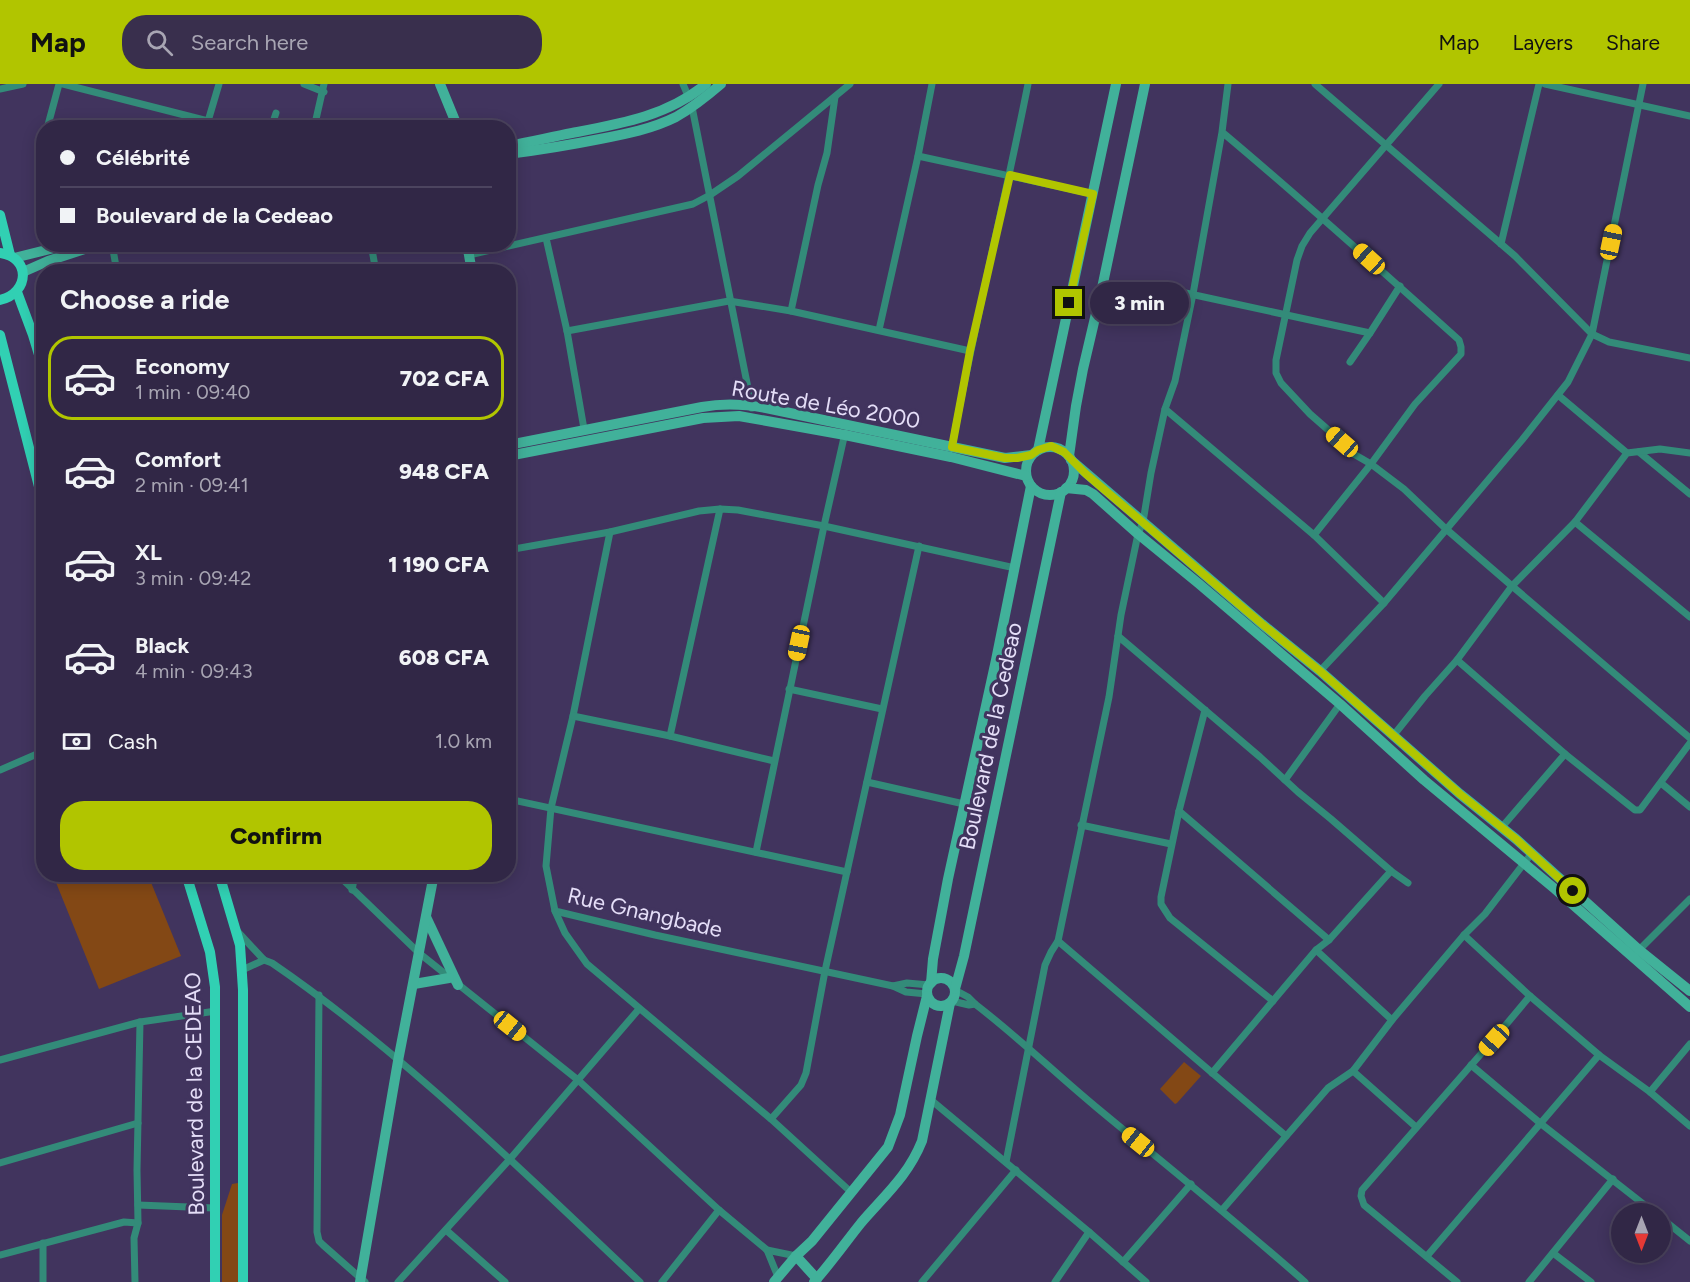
<!DOCTYPE html>
<meta charset="utf-8">
<style>
:root{--surface:#312746;--page:#392f4d;--text:#f1f3f6;--muted:#a8a5b3;--line:#4c445f;--accent:#b1c500}
body{margin:0;font-family:Figtree,sans-serif;background:var(--page);color:var(--text);height:100vh;display:flex;flex-direction:column;font-size:22px;white-space:nowrap}
*{box-sizing:border-box;margin:0}
p{font-size:20px;color:var(--muted)}
.icon{flex:none;width:33px;height:33px;fill:none;stroke:currentColor;stroke-width:2;stroke-linecap:round;stroke-linejoin:round}
.map{position:relative;flex:1;overflow:hidden}
.sheet{position:absolute;left:36px;top:180px;width:480px;height:618px;display:flex;flex-direction:column;background:var(--surface);border-radius:24px;box-shadow:0 3px 15px #0003,0 0 0 2px var(--line)}
.sheet>*{flex:none}
.guide{position:absolute;left:36px;top:36px;width:480px;height:132px;border-radius:24px;box-shadow:0 3px 15px #0003,0 0 0 2px var(--line);display:grid;align-content:center;height:132px;padding:0 24px;background:var(--surface)}
.needle{width:39px;rotate:180deg}
.tools{position:absolute;left:1611px;top:1119px;display:grid;gap:12px}
.tools a{display:grid;place-items:center;width:60px;height:60px;border-radius:50%;background:var(--surface);box-shadow:0 3px 15px #0003,0 0 0 2px var(--line);font-size:30px}
.end{position:absolute;width:27px;height:27px;margin:-14px;border:8px solid #b1c500;background:#111;box-shadow:0 0 0 3px #111}
.from{border-radius:50%}
.bubble{position:absolute;height:42px;border-radius:21px;background:var(--surface);box-shadow:0 3px 15px #0003,0 0 0 2px var(--line);font-size:20px;font-weight:800;line-height:42px;text-align:center}
.car{position:absolute;width:18px;height:36px;margin:-18px -9px;border-radius:8px;box-shadow:0 0 4px 2px #0007;background:linear-gradient(#f5c518 24%,#345 0 40%,#f5c518 0 76%,#345 0 86%,#f5c518 0)}
.guide b{display:flex;align-items:center;gap:21px;height:57px;font-size:22px}
.guide b+b{border-top:2px solid var(--line)}
.guide i{width:15px;height:15px;background:var(--text)}
ul{padding:0;list-style:none}
li{display:flex;align-items:center;gap:18px;height:84px;margin:0 12px 9px;padding:0 12px;border:3px solid transparent;border-radius:24px}
li div{flex:1}
li b{display:block;font-size:22px}
li em{font-style:normal;font-weight:800}
li.selected{border-color:var(--accent)}
li>.icon{width:54px;height:54px;stroke-width:1.5}
h2{padding:0 24px;font-size:27px;line-height:72px}
.pay{display:flex;align-items:center;gap:15px;height:66px;padding:0 24px;font-size:22px}
.pay p{margin-inline-start:auto}
.action{display:flex;gap:12px;margin-top:auto;padding:12px 24px}
.action a{flex:1;height:69px;border-radius:24px;background:var(--accent);color:#111;font-size:24px;font-weight:800;line-height:69px;text-align:center}
header{display:flex;align-items:center;gap:36px;box-sizing:border-box;height:84px;padding:0 30px;background:var(--accent);color:#111}
header strong{font-size:28px}
nav{display:flex;gap:33px;margin-inline-start:auto;font-size:21px}
.search{width:420px;height:54px;background:var(--page);display:flex;align-items:center;gap:15px;box-sizing:border-box;padding:0 21px;border-radius:24px;color:var(--muted);font-size:22px}
.map>svg:first-child{display:block}
</style>
<header>
<strong>Map</strong>
<div class="search"><svg class="icon" aria-label="search" viewBox="0 0 24 24"><circle cx="10" cy="10" r="6"/><path d="M15 15l6 6"/></svg>Search here</div>
<nav><a>Map</a><a>Layers</a><a>Share</a></nav>
</header>
<div class="map">
<svg width="1690" height="1198" viewBox="0 0 1690 1198">
<rect width="100%" height="100%" fill="#41345e"/>
<g fill="#834815">
<polygon points="53,791 148,791 181,872 99,905"/>
<polygon points="1184,978 1201,992 1177,1019 1175,1020 1160,1005"/>
<polygon points="238,1099 238,1198 222,1198 222,1131 232,1100"/>
</g>
<g fill="none" stroke-linecap="round" stroke-linejoin="round">
<g stroke="#338b79" stroke-width="7">
<polyline points="63,0 208,37"/>
<polyline points="304,0 324,8"/>
<polyline points="683,0 689,14"/>
<polyline points="1315,0 1515,172 1592,250 1609,258 1690,274"/>
<polyline points="1439,0 1310,149 1302,162 1297,176 1276,276 1276,289 1281,299 1310,330 1342,358 1352,369 1371,380 1404,405 1446,445 1512,502 1690,654"/>
<polyline points="1545,0 1690,32"/>
<polyline points="0,5 23,0"/>
<polyline points="692,23 752,324"/>
<polyline points="48,41 59,0"/>
<polyline points="206,44 219,0"/>
<polyline points="271,44 276,29"/>
<polyline points="314,44 324,0"/>
<path d="M1222,48L1193,210L1175,297L1165,325L1314,451L1371,380L1415,320L1461,270V263L1459,256C1381,186 1303,116 1222,48L1228,0"/>
<polyline points="918,72 1093,110"/>
<polyline points="546,154 567,247 584,345"/>
<polyline points="112,160 117,188"/>
<polyline points="371,160 376,188"/>
<polyline points="1501,160 1539,0"/>
<polyline points="469,171 693,120 710,111 738,92 850,0"/>
<polyline points="1102,204 1181,208 1370,249"/>
<polyline points="791,227 818,101 827,69 835,13"/>
<polyline points="879,246 918,72 932,0"/>
<polyline points="567,247 729,217 791,227 970,267"/>
<polyline points="1350,278 1370,249 1400,202"/>
<polyline points="1558,311 1627,369"/>
<path d="M952,363C974,241 1004,121 1028,0"/>
<polyline points="1639,368 1690,410"/>
<polyline points="1575,438 1690,533"/>
<polyline points="610,448 573,632 551,724 546,782 555,827 655,851 893,902 906,908 927,910"/>
<polyline points="1314,451 1384,519"/>
<polyline points="508,466 610,448 699,427 720,425 738,426 824,442 1015,484"/>
<polyline points="1118,552 1260,673 1298,708 1331,735 1391,787 1408,799"/>
<polyline points="1457,576 1565,670 1635,726 1640,726 1690,659"/>
<polyline points="1320,587 1384,519 1522,356 1568,298 1592,250 1643,0"/>
<polyline points="789,605 882,625"/>
<polyline points="1205,626 1179,727 1161,813 1161,820 1170,834 1273,917"/>
<polyline points="573,632 670,652 774,677"/>
<polyline points="670,652 720,425"/>
<polyline points="1393,652 1425,612 1457,576 1512,502 1575,438 1627,369 1660,365 1690,369"/>
<polyline points="0,686 44,667"/>
<polyline points="1285,696 1340,620"/>
<polyline points="867,698 964,720"/>
<polyline points="1661,699 1690,723"/>
<polyline points="508,715 847,788"/>
<polyline points="1179,727 1329,856"/>
<polyline points="1081,741 1171,760"/>
<polyline points="1502,743 1565,670"/>
<polyline points="756,768 824,442 845,349"/>
<polyline points="337,790 419,869 578,996 719,1126 767,1166 796,1172"/>
<polyline points="352,806 355,790"/>
<polyline points="555,827 565,849 587,880 771,1035 852,1109"/>
<path d="M238,848L264,876L272,879C405,970 523,1088 640,1198"/>
<polyline points="1464,851 1530,912 1599,971 1650,1008 1690,1042"/>
<polyline points="1058,857 1286,1052"/>
<polyline points="1316,866 1392,936"/>
<polyline points="1638,867 1690,815"/>
<polyline points="242,886 264,876"/>
<polyline points="893,902 907,899 929,901"/>
<path d="M955,906L968,913L975,920C1017,952 1055,989 1096,1023C1166,1081 1237,1138 1305,1198"/>
<polyline points="319,911 317,1148 319,1157 323,1161 365,1198"/>
<polyline points="952,917 969,921 975,920"/>
<polyline points="0,976 140,938 216,927"/>
<polyline points="1471,981 1540,1039 1656,1130"/>
<polyline points="1353,987 1416,1043"/>
<polyline points="1212,989 1316,866 1329,856 1391,787"/>
<polyline points="1650,1008 1690,960"/>
<polyline points="931,1016 1089,1148 1146,1198"/>
<polyline points="771,1035 801,1001 806,989 825,887 919,462"/>
<polyline points="1006,1078 1045,881 1051,868 1058,857 1109,613 1121,531 1138,450 1143,438 1151,389 1165,325"/>
<polyline points="0,1079 138,1039"/>
<polyline points="138,1121 214,1124"/>
<polyline points="1222,1126 1328,1004 1353,987 1392,936 1464,851 1485,830 1532,769"/>
<polyline points="1660,1133 1690,1157"/>
<polyline points="446,1146 505,1198"/>
<polyline points="767,1166 778,1193"/>
<polyline points="1553,1169 1591,1198"/>
<polyline points="0,1171 124,1138 138,1139"/>
<polyline points="1427,1172 1599,971"/>
<polyline points="1123,1178 1191,1100"/>
<polyline points="43,1198 43,1159"/>
<polyline points="135,1198 134,1154 138,1139 137,1086 140,938"/>
<polyline points="398,1198 510,1075 639,925"/>
<polyline points="662,1198 719,1126"/>
<polyline points="922,1198 1016,1086"/>
<polyline points="1055,1198 1089,1148"/>
<polyline points="1457,1198 1364,1121 1361,1112 1362,1106 1494,955 1530,912"/>
<polyline points="1529,1198 1613,1095"/>
</g>
<g stroke="#41b19a" stroke-width="10">
<polyline points="440,0 458,44"/>
<path d="M508,62C530,58 551,53 572,49C620,40 668,32 706,0"/>
<path d="M508,70C539,66 570,61 600,55C626,50 652,45 676,33C692,24 707,12 721,0"/>
<polyline points="467,160 472,188"/>
<polyline points="14,174 70,160"/>
<polyline points="23,188 48,177 100,160"/>
<path d="M508,361L702,323C724,319 744,320 766,324L1005,374L1031,371"/>
<circle cx="1050" cy="387" r="24"/>
<polyline points="1038,366 1116,0"/>
<polyline points="508,372 703,334 739,332 845,351 951,373 1026,392"/>
<polyline points="1069,372 1076,322 1083,285 1102,204 1145,0"/>
<polyline points="1071,376 1262,540 1320,587 1460,710 1516,755 1639,866 1690,907"/>
<polyline points="1066,404 1086,406 1093,410 1138,450 1198,499 1340,620 1424,696 1555,805 1690,923"/>
<polyline points="426,833 458,901"/>
<circle cx="941" cy="908" r="14"/>
<polyline points="931,899 933,875 948,795 996,576 1031,402"/>
<polyline points="414,900 449,894"/>
<polyline points="955,905 964,872 1061,408"/>
<polyline points="796,1172 817,1195"/>
<polyline points="360,1198 398,977 434,790"/>
<polyline points="774,1198 796,1172 812,1157 888,1063 900,1031 917,952 927,912"/>
<path d="M814,1198C831,1179 845,1159 861,1139C885,1111 908,1092 922,1057L950,919"/>
</g>
<g stroke="#31d0b3" stroke-width="10">
<polyline points="0,131 10,171"/>
<path d="M0,169C31,173 30,209 0,216"/>
<polyline points="17,208 33,251 44,287"/>
<polyline points="0,251 44,422"/>
<polyline points="186,790 210,868 215,903 215,1198"/>
<polyline points="219,790 240,861 243,906 243,1198"/>
</g>
</g>
<g fill="none" stroke-linecap="round" stroke-linejoin="round">
<polyline stroke="#b1c500" stroke-width="8" points="1069,219 1093,110 1010,91 970,267 952,363 1005,374 1017,374 1031,371 1038,366 1051,362 1064,368 1086,390 1262,540 1320,587 1460,710 1516,755 1573,807"/>
</g>
<g text-anchor="middle" stroke-width="6" stroke-linejoin="round" paint-order="stroke">
<g font-size="22" fill="#e5def8" stroke="#41345e">
<text transform="translate(826 320) rotate(10)" y="8">Route de Léo 2000</text>
<text transform="translate(990 652) rotate(-78)" y="8">Boulevard de la Cedeao</text>
<text transform="translate(645 828) rotate(13)" y="8">Rue Gnangbade</text>
<text transform="translate(194 1010) rotate(-91)" y="8">Boulevard de la CEDEAO</text>
</g>
</g>
</svg>
<div class="tools">
<a><svg class="needle" viewBox="-14 -14 28 28"><path d="M0-13l5 13h-10z" fill="#e53935"/><path d="M0 13l5-13h-10z" fill="#a8a5b3"/></svg></a>
</div>
<i class="end from" style="left:1573px;top:807px"></i>
<i class="end" style="left:1069px;top:219px"></i>
<div class="bubble" style="left:1090px;top:198px;width:99px">3 min</div>
<i class="car" style="left:1611px;top:158px;rotate:12deg"></i>
<i class="car" style="left:1369px;top:175px;rotate:312deg"></i>
<i class="car" style="left:1342px;top:358px;rotate:311deg"></i>
<i class="car" style="left:799px;top:559px;rotate:192deg"></i>
<i class="car" style="left:510px;top:942px;rotate:129deg"></i>
<i class="car" style="left:1494px;top:956px;rotate:222deg"></i>
<i class="car" style="left:1138px;top:1058px;rotate:309deg"></i>
<div class="guide">
<b><i class="from"></i>Célébrité</b>
<b><i></i>Boulevard de la Cedeao</b>
</div>
<section class="sheet">
<h2>Choose a ride</h2>
<ul>
<li class="selected"><svg class="icon" aria-label="car" viewBox="0 0 24 24"><path d="M5 17H2v-5l4-1 3-4h7l3 4 3 1v5h-3M9 17h6M6 11h13"/><circle cx="7" cy="17" r="2"/><circle cx="17" cy="17" r="2"/></svg><div><b>Economy</b><p>1 min · 09:40</p></div><em>702 CFA</em></li>
<li><svg class="icon" aria-label="car" viewBox="0 0 24 24"><path d="M5 17H2v-5l4-1 3-4h7l3 4 3 1v5h-3M9 17h6M6 11h13"/><circle cx="7" cy="17" r="2"/><circle cx="17" cy="17" r="2"/></svg><div><b>Comfort</b><p>2 min · 09:41</p></div><em>948 CFA</em></li>
<li><svg class="icon" aria-label="car" viewBox="0 0 24 24"><path d="M5 17H2v-5l4-1 3-4h7l3 4 3 1v5h-3M9 17h6M6 11h13"/><circle cx="7" cy="17" r="2"/><circle cx="17" cy="17" r="2"/></svg><div><b>XL</b><p>3 min · 09:42</p></div><em>1 190 CFA</em></li>
<li><svg class="icon" aria-label="car" viewBox="0 0 24 24"><path d="M5 17H2v-5l4-1 3-4h7l3 4 3 1v5h-3M9 17h6M6 11h13"/><circle cx="7" cy="17" r="2"/><circle cx="17" cy="17" r="2"/></svg><div><b>Black</b><p>4 min · 09:43</p></div><em>608 CFA</em></li>
</ul>
<div class="pay"><svg class="icon" aria-label="cash" viewBox="0 0 24 24"><path d="M3 7h18v10H3z"/><circle cx="12" cy="12" r="2"/></svg>Cash<p>1.0 km</p></div>
<div class="action"><a>Confirm</a></div>
</section>
</div>
